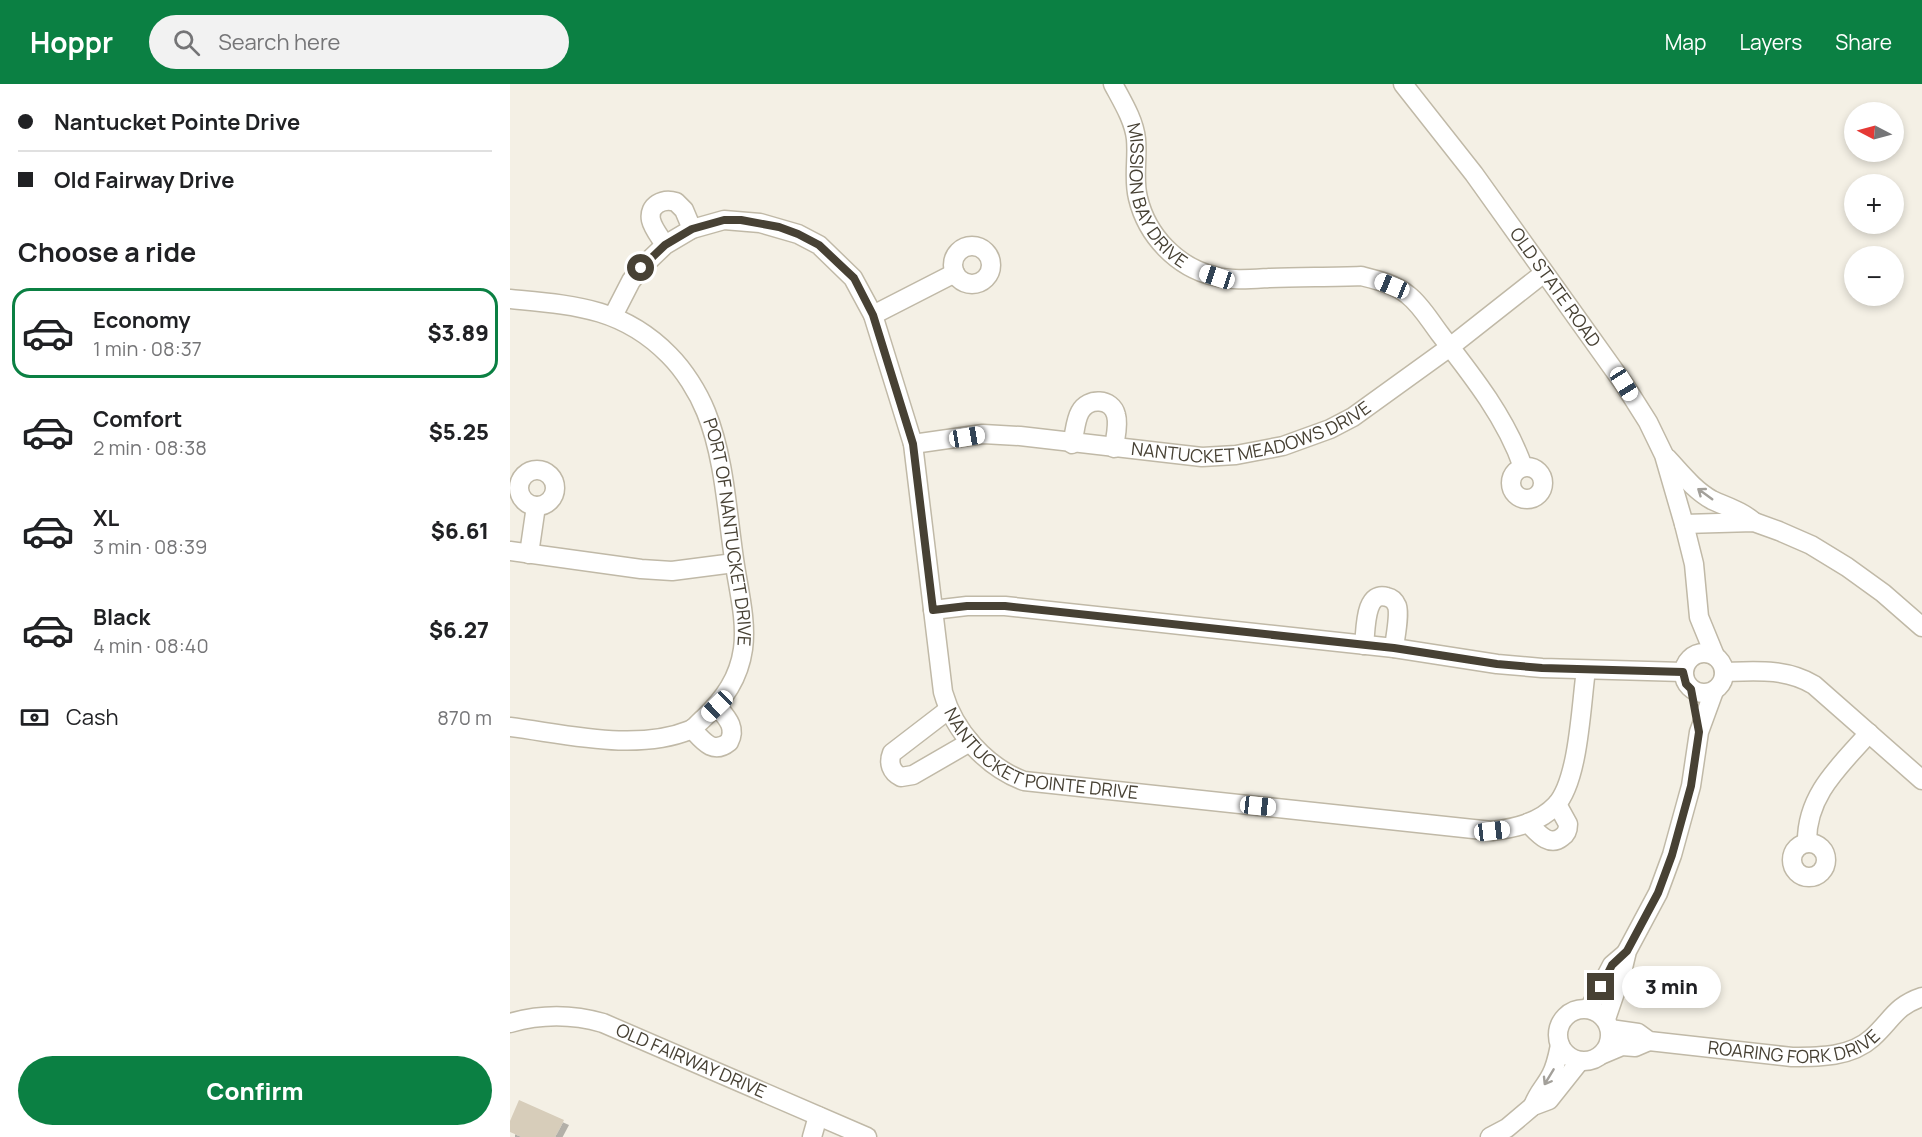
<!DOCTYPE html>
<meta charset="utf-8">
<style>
:root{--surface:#fff;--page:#f2f2f2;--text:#202124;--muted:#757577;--line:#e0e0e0;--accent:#0b8043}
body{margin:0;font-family:Manrope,sans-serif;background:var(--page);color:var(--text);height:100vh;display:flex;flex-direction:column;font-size:22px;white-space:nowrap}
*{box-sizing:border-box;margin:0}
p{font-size:20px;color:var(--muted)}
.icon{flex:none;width:33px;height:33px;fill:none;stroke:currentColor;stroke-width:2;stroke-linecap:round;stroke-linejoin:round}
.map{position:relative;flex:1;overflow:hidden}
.panel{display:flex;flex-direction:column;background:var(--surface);width:510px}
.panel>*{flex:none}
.hud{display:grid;align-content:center;height:132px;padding:0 18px;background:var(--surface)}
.needle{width:39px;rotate:276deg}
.tools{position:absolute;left:1334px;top:18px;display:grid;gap:12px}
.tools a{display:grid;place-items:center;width:60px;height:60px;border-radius:50%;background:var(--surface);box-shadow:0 3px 9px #0003;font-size:30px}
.end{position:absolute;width:27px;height:27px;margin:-14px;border:8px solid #474134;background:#fff;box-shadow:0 0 0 3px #fff}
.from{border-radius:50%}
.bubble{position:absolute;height:42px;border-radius:21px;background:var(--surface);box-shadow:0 3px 9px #0003;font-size:20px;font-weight:800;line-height:42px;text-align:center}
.car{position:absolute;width:18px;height:36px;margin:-18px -9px;border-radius:8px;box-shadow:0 0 4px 2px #0007;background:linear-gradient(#fff 24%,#345 0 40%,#fff 0 76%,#345 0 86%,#fff 0)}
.hud b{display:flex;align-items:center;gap:21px;height:57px;font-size:22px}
.hud b+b{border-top:2px solid var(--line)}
.hud i{width:15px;height:15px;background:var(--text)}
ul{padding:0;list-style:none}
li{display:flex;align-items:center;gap:18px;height:90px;margin:0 12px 9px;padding:0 6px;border:3px solid transparent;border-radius:18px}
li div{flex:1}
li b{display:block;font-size:22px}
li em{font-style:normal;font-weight:800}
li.current{border-color:var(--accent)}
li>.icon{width:54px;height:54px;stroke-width:1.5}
h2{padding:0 18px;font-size:27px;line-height:72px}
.pay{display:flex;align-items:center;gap:15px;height:66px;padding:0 18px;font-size:22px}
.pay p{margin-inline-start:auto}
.action{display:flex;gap:12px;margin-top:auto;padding:12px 18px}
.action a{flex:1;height:69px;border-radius:36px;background:var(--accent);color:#fff;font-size:24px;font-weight:800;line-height:69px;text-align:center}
header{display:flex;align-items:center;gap:36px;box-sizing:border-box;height:84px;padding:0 30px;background:var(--accent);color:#fff}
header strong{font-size:28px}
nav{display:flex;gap:33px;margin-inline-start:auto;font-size:21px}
.search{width:420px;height:54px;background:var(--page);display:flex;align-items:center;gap:15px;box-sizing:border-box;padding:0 21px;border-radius:33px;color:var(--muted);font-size:22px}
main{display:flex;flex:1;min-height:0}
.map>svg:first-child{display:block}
</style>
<header>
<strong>Hoppr</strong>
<div class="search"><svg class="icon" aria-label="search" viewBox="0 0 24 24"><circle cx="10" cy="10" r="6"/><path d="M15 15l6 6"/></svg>Search here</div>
<nav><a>Map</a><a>Layers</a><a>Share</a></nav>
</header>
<main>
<section class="panel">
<div class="hud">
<b><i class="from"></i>Nantucket Pointe Drive</b>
<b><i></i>Old Fairway Drive</b>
</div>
<h2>Choose a ride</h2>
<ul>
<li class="current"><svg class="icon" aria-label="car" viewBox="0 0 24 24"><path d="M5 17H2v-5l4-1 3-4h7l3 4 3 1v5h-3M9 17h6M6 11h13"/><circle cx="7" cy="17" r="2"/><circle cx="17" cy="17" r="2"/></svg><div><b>Economy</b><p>1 min · 08:37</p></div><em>$3.89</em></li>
<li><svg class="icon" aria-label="car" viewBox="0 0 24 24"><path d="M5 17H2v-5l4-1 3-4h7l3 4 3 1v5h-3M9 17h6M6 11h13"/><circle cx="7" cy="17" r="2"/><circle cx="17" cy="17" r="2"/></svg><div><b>Comfort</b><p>2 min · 08:38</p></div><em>$5.25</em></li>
<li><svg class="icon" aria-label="car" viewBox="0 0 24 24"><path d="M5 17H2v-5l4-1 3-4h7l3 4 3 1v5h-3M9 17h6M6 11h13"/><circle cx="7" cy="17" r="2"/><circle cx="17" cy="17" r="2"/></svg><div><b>XL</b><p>3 min · 08:39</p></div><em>$6.61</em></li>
<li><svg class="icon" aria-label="car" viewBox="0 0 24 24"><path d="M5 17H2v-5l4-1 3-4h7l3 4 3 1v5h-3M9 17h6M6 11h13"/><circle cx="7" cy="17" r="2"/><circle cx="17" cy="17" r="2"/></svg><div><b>Black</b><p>4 min · 08:40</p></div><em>$6.27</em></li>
</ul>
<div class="pay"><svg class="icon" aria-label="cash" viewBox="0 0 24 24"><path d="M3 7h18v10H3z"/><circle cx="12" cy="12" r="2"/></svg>Cash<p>870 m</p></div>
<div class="action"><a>Confirm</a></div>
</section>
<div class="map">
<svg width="1412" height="1053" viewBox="0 0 1412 1053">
<defs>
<filter id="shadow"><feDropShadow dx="5" dy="5" stdDeviation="0" flood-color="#0004"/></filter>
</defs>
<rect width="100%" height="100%" fill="#f4f0e5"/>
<polygon fill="#d7cdba" filter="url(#shadow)" points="9,1016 54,1036 45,1053 12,1053 0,1048 0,1037"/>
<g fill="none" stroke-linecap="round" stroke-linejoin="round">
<g stroke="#c0b9a7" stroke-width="21">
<g id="minor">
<path id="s1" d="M603,0C612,17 624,36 626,55C628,75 623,95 628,114C637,152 667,183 704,192C721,197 742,195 759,194C790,193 821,193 851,192C867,196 885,200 898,211C911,221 920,237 930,250C962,291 996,334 1013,383"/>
<path id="s2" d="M893,0L964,90L1114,300L1138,338L1154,371L1174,440L1184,480L1189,533L1205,572"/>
<path d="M155,161C151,154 143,145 141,136C138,121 153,114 166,118L174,126L182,145"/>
<circle cx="462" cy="181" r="19"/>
<path id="s3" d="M0,215C62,221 112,223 159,271C174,286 188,308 196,328C214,372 217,427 224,475C228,504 237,536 233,565C229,594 214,615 194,634C189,638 185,644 180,646C126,668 56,650 0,643"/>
<polyline points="363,231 445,189"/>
<path id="s4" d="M103,232L121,197L131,184L155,161L182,145L214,136L250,139L288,150L309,161L343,194L363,231L403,360L433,608C444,647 476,683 514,697L982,747C1005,744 1029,739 1046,721C1069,696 1071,620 1076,586"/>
<path id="s5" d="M403,360L473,350L510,352L692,373L726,371L773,362L820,345L843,333L940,263L1034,189"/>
<path d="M562,360C565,349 565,337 570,328C578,313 602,314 606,331C609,341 605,354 604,364"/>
<path d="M1157,374C1171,389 1184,406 1202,416C1217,423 1232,427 1244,438"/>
<circle cx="1017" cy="399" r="16"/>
<circle cx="27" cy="404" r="18"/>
<polyline points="1174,440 1244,438 1269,447 1301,461 1337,483 1373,509 1412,543"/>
<polyline points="0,467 131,485 162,487 224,479"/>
<polyline points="19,470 26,422"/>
<polyline points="423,526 457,522 495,522 884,564 987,580 1032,584 1173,588"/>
<path d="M854,561C856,547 854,506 877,513C882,514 885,517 887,522C890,531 885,554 884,564"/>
<circle cx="1194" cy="589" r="20"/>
<path d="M1214,588C1245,587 1276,584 1304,601L1412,696"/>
<path d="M438,626L382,669C378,679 381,688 391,693L403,691L460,658"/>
<path d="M182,645C193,657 203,671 219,658C227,643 216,633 207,622"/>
<path d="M1018,739C1027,748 1039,764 1052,753C1057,750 1058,745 1058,740L1047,720"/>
<path d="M1297,759C1296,711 1330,682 1359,649"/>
<circle cx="1299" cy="776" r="17"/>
<circle cx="1074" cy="951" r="26"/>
<polyline points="1079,925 1102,881 1116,869"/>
<polyline points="1096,935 1112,888 1117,867 1148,809 1162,771 1181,702 1189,648 1204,607"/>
<path id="s6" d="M0,939C31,930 62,930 93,939L357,1053"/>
<path id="s7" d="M1100,945L1128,949L1139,957L1282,973C1310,973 1341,973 1362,954C1382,936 1385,922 1412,913"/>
<polyline points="1093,970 1112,962 1125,963 1139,957"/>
<path d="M1023,1022C1028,1008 1035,1003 1041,991C1046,982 1048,971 1050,961"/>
<polyline points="302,1053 308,1032"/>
<polyline points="980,1053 997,1044 1023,1022 1039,1016 1070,977"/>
</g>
</g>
<use href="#minor" stroke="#fff" stroke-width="18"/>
</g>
<defs><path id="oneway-shaft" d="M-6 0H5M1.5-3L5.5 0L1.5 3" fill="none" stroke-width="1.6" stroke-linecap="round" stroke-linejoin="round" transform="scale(1.5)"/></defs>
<g stroke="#a3a09a">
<use href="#oneway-shaft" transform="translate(1195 410) rotate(-144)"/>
<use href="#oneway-shaft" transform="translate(1039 993) rotate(121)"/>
</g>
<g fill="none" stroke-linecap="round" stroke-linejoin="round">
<polyline stroke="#474134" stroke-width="8" points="131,184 155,161 182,145 214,136 231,136 269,143 288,150 309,161 344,194 363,231 403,360 423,526 457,522 495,522 884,564 987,580 1032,584 1173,588 1176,600 1181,605 1189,648 1181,702 1162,771 1148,809 1117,867 1102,881 1091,903"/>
</g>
<g text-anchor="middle" stroke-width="4.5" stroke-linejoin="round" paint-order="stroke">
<g font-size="18" fill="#474134" stroke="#fff">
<text dy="6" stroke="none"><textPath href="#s1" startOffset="123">MISSION BAY DRIVE</textPath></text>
<text dy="6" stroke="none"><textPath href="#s2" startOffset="254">OLD STATE ROAD</textPath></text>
<text dy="6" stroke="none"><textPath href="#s5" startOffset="344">NANTUCKET MEADOWS DRIVE</textPath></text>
<text dy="6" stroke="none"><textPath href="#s3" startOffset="364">PORT OF NANTUCKET DRIVE</textPath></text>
<text dy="6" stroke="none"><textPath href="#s4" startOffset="856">NANTUCKET POINTE DRIVE</textPath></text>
<text dy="6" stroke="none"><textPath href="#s7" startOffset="189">ROARING FORK DRIVE</textPath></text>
<text dy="6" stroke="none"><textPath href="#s6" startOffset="190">OLD FAIRWAY DRIVE</textPath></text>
</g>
</g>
</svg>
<div class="tools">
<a><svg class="needle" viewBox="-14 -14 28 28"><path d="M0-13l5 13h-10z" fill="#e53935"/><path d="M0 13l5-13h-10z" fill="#757577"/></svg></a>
<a>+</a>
<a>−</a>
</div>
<i class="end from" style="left:131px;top:184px"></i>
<i class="end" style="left:1091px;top:903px"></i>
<div class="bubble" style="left:1112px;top:882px;width:99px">3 min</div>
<i class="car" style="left:707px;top:193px;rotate:288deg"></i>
<i class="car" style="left:882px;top:202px;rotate:292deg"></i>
<i class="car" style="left:1114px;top:300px;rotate:148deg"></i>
<i class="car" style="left:457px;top:353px;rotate:81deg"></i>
<i class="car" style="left:207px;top:622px;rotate:226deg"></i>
<i class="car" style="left:748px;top:722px;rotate:96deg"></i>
<i class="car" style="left:982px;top:747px;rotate:83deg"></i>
</div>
</main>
